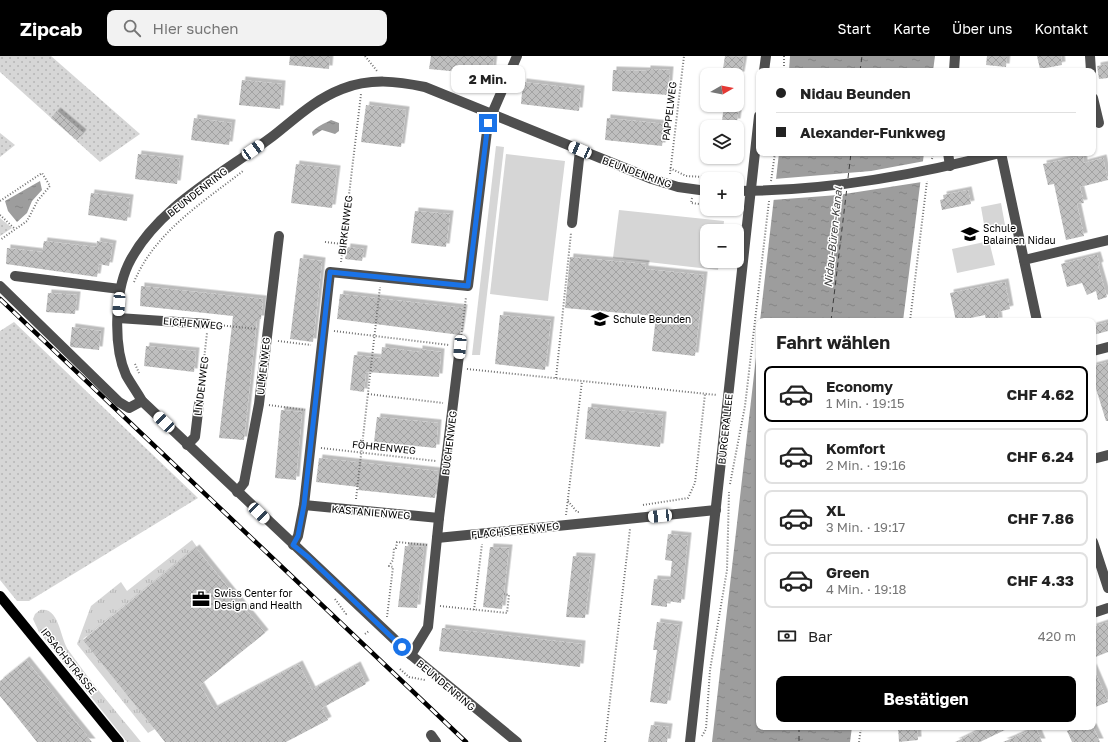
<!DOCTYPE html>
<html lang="de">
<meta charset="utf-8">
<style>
:root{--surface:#fff;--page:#f2f2f2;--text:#222;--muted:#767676;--line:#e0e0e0;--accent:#000}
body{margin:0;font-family:"Golos Text",sans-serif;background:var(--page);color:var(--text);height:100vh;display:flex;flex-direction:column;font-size:15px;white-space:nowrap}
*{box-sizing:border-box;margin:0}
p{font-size:13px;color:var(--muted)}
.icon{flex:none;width:22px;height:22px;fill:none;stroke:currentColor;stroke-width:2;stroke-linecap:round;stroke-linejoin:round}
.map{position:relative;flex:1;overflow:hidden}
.details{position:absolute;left:756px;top:262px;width:340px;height:412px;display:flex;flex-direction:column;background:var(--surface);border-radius:8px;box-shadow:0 1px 3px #0004}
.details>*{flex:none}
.banner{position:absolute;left:756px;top:12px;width:340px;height:88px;border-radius:8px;box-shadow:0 1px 3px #0004;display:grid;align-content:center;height:88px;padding:0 20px;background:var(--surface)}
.needle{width:26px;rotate:81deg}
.buttons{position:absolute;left:700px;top:12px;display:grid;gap:8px}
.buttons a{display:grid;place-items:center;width:44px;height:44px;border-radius:8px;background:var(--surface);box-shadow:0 1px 3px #0004;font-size:20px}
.end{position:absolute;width:18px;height:18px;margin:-9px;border:5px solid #1a73e8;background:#fff;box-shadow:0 0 0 2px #fff}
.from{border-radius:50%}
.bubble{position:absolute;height:28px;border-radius:8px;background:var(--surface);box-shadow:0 1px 3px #0004;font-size:13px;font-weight:700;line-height:28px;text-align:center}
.car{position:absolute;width:12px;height:24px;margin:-12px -6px;border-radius:5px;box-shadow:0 0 3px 1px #0007;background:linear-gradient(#fff 24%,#345 0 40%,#fff 0 76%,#345 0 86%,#fff 0)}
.banner b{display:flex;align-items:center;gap:14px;height:38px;font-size:15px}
.banner b+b{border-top:1px solid var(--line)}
.banner i{width:10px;height:10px;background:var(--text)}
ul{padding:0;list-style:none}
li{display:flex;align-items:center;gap:12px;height:56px;margin:0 8px 6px;padding:0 12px;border:2px solid var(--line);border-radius:8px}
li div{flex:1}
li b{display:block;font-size:15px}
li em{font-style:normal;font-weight:700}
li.on{border-color:var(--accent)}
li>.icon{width:36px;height:36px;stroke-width:1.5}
h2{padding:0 20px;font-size:18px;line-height:48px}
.pay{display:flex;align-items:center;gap:10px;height:44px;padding:0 20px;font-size:15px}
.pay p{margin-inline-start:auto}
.action{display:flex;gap:8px;margin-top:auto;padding:8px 20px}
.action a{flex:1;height:46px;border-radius:8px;background:var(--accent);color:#fff;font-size:16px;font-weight:700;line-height:46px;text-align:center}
header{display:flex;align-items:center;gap:24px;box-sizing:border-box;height:56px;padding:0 20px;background:var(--accent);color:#fff}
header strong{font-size:19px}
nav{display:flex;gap:22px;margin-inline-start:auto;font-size:14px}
.search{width:280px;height:36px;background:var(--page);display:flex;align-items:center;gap:10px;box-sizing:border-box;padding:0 14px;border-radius:8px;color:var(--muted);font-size:15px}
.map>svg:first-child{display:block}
</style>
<header>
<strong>Zipcab</strong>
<div class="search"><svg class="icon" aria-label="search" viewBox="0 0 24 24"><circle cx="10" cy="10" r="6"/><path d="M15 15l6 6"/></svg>Hier suchen</div>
<nav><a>Start</a><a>Karte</a><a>Über uns</a><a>Kontakt</a></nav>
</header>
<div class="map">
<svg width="1108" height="686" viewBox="0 0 1108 686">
<defs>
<pattern id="grass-tufts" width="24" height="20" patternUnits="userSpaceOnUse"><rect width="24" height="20" fill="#d6d6d6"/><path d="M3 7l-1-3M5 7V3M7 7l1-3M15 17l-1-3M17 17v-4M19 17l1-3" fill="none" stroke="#b6b6b6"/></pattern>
<pattern id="park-dots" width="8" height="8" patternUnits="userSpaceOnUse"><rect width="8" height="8" fill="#d6d6d6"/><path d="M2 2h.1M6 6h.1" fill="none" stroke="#b6b6b6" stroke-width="1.8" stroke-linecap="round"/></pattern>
<pattern id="water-ripples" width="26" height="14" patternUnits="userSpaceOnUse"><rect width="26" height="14" fill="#9d9d9d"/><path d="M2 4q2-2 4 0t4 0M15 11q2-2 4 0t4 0" fill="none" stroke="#858585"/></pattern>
<pattern id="building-cross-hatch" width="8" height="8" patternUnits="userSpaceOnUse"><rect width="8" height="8" fill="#bfbfbf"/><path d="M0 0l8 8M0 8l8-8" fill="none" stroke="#a2a2a2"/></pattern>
<filter id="shadow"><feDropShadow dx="3.5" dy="-3.5" stdDeviation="0" flood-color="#0004"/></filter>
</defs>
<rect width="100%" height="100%" fill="#fff"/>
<g fill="url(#grass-tufts)">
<polygon points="192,484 197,491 83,583 155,673 148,677 77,588 91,550 121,526 127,535"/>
<path d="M40,554C60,550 60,584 69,595C91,627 117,656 141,686H127L39,576L33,563L35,558Z"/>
</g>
<g fill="url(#park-dots)">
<polygon points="0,0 51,0 140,78 100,106 0,16"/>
<polygon points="0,77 15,89 0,101"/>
<polygon points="0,162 12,172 0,180"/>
<polygon points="14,266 198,442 29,545 17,545 0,524 0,275"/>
</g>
<g fill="#d6d6d6">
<polygon points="496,90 504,91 480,299 472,299"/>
<polygon points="506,98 565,105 548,245 490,238"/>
<polygon points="1001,147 1005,169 985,174 981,151"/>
<polygon points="619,154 724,165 723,175 707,175 707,205 719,205 718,214 613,202"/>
<polygon points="989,185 995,209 957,217 952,193"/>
</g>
<g fill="url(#water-ripples)">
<polygon points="790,0 935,0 933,15 789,15"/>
<path d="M331,64L339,67V75L335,78L322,74L313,80L312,76C316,71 325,67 331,64Z"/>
<polygon points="779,97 924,97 903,265 760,265"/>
<polygon points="40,125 42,134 32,145 27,157 17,166 8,155 5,145"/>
<polygon points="759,275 759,671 852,671 850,686 712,686"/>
</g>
<polygon fill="#fff" points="925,105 922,126 838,139 772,144 774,123 871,115"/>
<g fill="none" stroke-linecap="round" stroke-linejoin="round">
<g stroke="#3e3e3e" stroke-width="1" stroke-dasharray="5 4" stroke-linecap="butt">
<polyline points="860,15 862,0"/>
<polyline points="848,122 851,97"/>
<polyline points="831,265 847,131"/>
<polyline points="799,671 799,686"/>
</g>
</g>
<g fill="url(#building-cross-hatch)" filter="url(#shadow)">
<polygon points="290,0 330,0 329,13 289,9"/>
<polygon points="431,0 494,0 492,19 429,13"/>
<polygon points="725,0 744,1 741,19 722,19"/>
<polygon points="987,0 1007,0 1006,11 986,9"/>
<polygon points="1037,0 1061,0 1062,9 1040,13"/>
<polygon points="1108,8 1108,22 1099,23 1097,10"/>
<polygon points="647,13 670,14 668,39 612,35 613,14 647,15"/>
<polygon points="242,24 282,28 280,53 239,49"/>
<polygon points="523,26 581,33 579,55 521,48"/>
<polygon points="366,49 406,54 401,91 361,86"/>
<polygon points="724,49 739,49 737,66 722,65"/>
<polygon points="57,55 83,77 77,84 51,62"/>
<polygon points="194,62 232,67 229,89 191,84"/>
<polygon points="607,62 665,68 662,90 605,84"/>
<polygon points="138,98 180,103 177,128 135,123"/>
<polygon points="1083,100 1084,107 1103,102 1108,124 1080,131 1084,147 1077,148 1084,180 1066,184 1054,128 1048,129 1043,108"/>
<polygon points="296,108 337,113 332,152 291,147"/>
<polygon points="968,134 971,148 942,154 940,144 944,143 943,139"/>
<polygon points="91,137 130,142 127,165 88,159"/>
<polygon points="415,155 450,158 446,191 411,187"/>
<polygon points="44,185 96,191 97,185 113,188 109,210 99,208 97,221 6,208 7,192 42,196"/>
<polygon points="347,191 364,193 362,205 345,203"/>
<polygon points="1097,199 1100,209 1098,210 1107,241 1098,244 1096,235 1087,239 1082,227 1067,231 1061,208"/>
<polygon points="570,201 646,208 645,213 704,219 695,300 652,295 656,260 565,252"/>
<polygon points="300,202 322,205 313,286 290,283"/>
<polygon points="1005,226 1010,253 998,256 999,265 986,265 985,259 956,265 950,237"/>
<polygon points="141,230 263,243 261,263 257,263 244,384 219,382 233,260 140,250"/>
<polygon points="48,237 77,239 75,258 46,256"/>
<polygon points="340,238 464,252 460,279 337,263"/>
<polygon points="500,259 551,264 545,314 495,308"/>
<polygon points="1108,266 1108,275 1093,279 1093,270"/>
<polygon points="72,271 101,275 99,294 71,291 70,289"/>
<polygon points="146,290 196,295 194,316 144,310"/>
<polygon points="382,291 419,296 419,293 441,296 439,321 366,316 364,336 350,334 354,299 381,302"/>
<polygon points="1108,306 1108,365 1106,365 1093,323 1093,310"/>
<polygon points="588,351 663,359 660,391 585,383"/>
<polygon points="281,354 302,356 296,424 275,422"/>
<polygon points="377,361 438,367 436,392 374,386"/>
<polygon points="319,402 438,415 435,442 358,434 359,431 316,426"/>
<polygon points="668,478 688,480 681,547 667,545 667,551 651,549 654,523 670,524 672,505 665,504"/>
<polygon points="405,490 424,491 417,552 398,551"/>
<polygon points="490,491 509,492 502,553 483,551"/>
<polygon points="196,492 265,577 200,629 214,653 299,608 312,634 357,609 366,628 322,652 328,664 286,686 165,686 83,584"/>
<polygon points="573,500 592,501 585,562 566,561"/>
<polygon points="657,566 679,569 667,648 650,646 657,594 653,594"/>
<polygon points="1108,566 1108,596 1093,602 1093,571"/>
<polygon points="442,572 582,588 580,611 439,595"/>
<polygon points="26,604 71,660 92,686 37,686 0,640 0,625"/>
<polygon points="1093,611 1108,646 1093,652"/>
<polygon points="651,669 669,671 667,686 648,686"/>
<polygon points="898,671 917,671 918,684 899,686"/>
<polygon points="986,671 1011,671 980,686 955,686"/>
<polygon points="1076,671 1093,671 1100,686 1072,686 1067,675"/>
<polygon points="1036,672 1042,686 1003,686"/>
</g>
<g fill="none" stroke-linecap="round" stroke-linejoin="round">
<g stroke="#717171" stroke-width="2" stroke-dasharray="1 2" stroke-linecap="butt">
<polyline points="365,0 377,15"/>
<polyline points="784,0 784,15"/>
<polyline points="932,103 933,97"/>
<polyline points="670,112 686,120 741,123"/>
<polyline points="670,118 684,0"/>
<polyline points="771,125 775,97"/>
<polyline points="692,142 691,147 707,149"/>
<polyline points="0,145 42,117 50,130 38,144 27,165 0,184"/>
<polyline points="0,159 15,173"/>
<polyline points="325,186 342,188"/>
<polyline points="341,206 361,38"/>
<path d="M134,226C155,176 202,147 243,115"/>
<polyline points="910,265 927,125"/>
<polyline points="218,269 257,273"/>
<polyline points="334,275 449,289"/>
<polyline points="461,282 466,241"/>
<polyline points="278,285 311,289"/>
<polyline points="135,308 139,317"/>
<polyline points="467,313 717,339"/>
<polyline points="556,322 571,177"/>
<polyline points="200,338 207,277"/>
<polyline points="368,338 443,347"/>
<polyline points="269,349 305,354"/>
<polyline points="321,392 436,405"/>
<polyline points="730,428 745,350 769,145"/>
<polyline points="356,443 380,231"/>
<polyline points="568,445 577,456 579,456"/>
<polyline points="643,449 688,442 695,427 705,338"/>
<polyline points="566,459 582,325"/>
<polyline points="335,543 346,558 345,559"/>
<polyline points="440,550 507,557 509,539 504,538"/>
<polyline points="474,554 482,488"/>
<polyline points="387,561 393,511 389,510 393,504 394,492 396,492 397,486 427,489"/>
<polyline points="365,578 369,575"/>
<polyline points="400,613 409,621 425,624"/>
<polyline points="702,680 706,673 710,614 727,514 729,436"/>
<polyline points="605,686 630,473"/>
<polyline points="859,686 861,671"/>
</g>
<g stroke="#4f4f4f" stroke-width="10">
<polyline points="1090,0 1091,15"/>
<polyline points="764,15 766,0"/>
<polyline points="954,15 955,0"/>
<polyline points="1093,42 1099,67"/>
<polyline points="948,97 950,110"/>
<polyline points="1001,97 1037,265"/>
<path d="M737,135C826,135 913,120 1000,97"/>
<polyline points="572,167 580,94"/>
<polyline points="1024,204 1108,184"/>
<polyline points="15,220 120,233"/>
<polyline points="0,230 119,346 129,352 142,345"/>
<polyline points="118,262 208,268"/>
<polyline points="1093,295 1108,291"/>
<polyline points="187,389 195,381 199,348"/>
<polyline points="1093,403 1108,399"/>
<polyline points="237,436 244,427 259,348 279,180"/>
<polyline points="304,449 439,462"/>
<polyline points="437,482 716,454"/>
<polyline points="1093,486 1108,532"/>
<polyline points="293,489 298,480 304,449 330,216 468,230 488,67 517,0"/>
<polyline points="1093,557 1108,552"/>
<polyline points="411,599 428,571 439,462 460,291"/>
<polyline points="431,679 436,686"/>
<path d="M517,686L411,599L142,345C137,336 131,328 126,319C113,290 115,237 128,209C155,152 224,117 273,80C296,62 314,44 342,33C370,22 397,25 425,31L652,123L678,131L707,135"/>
<polyline points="690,686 759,60"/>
</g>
<polyline stroke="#000" stroke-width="10" points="0,540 119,686"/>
<g stroke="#000" stroke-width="4.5">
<polyline id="rail" points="0,243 466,686"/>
</g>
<use href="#rail" stroke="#fff" stroke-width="3" stroke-dasharray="9" stroke-linecap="butt"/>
</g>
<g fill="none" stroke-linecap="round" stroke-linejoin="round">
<polyline stroke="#1a73e8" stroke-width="5" points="402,591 308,501 293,489 298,480 304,449 330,216 468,230 488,67"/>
</g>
<defs>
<g id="school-bare" transform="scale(1.38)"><path d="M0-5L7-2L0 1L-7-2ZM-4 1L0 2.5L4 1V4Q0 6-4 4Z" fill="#000" stroke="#fff" stroke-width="2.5" paint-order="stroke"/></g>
<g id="office-bare" transform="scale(1.38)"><path d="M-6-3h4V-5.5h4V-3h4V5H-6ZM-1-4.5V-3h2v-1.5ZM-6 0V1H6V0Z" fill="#000" stroke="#fff" stroke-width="2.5" paint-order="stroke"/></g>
</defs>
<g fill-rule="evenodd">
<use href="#school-bare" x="970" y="178"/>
<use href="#school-bare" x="600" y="263"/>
<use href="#office-bare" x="201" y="543"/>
</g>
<g text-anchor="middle" stroke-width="3" stroke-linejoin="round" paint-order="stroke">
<g font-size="10" fill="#000" stroke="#fff">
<text transform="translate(669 55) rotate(-83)" y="4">PAPPELWEG</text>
<text transform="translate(637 116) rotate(20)" y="4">BEUNDENRING</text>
<text transform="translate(197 136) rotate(-38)" y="4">BEUNDENRING</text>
<text transform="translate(345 169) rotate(-83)" y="4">BIRKENWEG</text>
<text transform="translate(193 267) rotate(5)" y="4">EICHENWEG</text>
<text transform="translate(263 310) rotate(-84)" y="4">ULMENWEG</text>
<text transform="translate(201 330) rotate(-83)" y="4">LINDENWEG</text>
<text transform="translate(725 373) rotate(-84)" y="4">BURGERALLEE</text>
<text transform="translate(449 387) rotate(-83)" y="4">BUCHENWEG</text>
<text transform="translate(384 391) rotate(6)" y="4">FÖHRENWEG</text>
<text transform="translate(371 456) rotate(5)" y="4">KASTANIENWEG</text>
<text transform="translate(515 474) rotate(-6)" y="4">FLACHSERENWEG</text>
<text transform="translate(69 605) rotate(51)" y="4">IPSACHSTRASSE</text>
<text transform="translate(446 629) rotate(40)" y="4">BEUNDENRING</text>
</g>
<g font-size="10" fill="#000" stroke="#fff" text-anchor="start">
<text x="983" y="176">Schule<tspan x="983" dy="12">Balainen Nidau</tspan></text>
<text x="613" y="267">Schule Beunden</text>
<text x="214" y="541">Swiss Center for<tspan x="214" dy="12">Design and Health</tspan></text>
</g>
<g font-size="11" font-style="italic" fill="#3e3e3e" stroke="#fff">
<text transform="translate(833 181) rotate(-84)" y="4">Nidau-Büren-Kanal</text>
</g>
</g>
</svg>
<div class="buttons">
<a><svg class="needle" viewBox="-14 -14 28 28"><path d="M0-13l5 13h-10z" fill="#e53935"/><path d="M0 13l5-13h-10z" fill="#767676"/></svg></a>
<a><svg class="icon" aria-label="layers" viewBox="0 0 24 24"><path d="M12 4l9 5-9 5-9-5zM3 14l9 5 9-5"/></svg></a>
<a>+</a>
<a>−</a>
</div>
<i class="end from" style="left:402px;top:591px"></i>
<i class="end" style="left:488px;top:67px"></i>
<div class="bubble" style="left:451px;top:9px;width:74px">2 Min.</div>
<i class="car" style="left:253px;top:94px;rotate:55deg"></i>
<i class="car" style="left:580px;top:94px;rotate:293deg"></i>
<i class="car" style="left:119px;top:248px;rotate:184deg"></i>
<i class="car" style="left:460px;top:291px;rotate:185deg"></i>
<i class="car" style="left:164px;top:366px;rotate:314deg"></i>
<i class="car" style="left:259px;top:457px;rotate:134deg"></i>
<i class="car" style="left:660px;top:460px;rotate:264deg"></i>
<div class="banner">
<b><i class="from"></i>Nidau Beunden</b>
<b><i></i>Alexander-Funkweg</b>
</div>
<section class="details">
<h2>Fahrt wählen</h2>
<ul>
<li class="on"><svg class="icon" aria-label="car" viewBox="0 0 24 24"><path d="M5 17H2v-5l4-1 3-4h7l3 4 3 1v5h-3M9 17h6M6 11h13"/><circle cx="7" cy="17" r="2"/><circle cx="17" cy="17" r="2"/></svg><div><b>Economy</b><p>1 Min. · 19:15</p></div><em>CHF 4.62</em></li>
<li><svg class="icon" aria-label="car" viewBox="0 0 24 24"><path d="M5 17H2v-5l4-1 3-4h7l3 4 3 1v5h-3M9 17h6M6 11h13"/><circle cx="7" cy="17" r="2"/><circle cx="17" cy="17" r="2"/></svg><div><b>Komfort</b><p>2 Min. · 19:16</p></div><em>CHF 6.24</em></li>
<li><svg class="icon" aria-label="car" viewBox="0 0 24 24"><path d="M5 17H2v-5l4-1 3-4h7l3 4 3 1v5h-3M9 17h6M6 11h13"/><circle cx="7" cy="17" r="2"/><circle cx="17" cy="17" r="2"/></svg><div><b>XL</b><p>3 Min. · 19:17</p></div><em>CHF 7.86</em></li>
<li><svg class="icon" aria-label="car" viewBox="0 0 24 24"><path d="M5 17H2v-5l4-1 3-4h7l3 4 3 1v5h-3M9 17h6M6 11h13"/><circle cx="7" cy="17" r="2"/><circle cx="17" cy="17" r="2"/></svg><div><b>Green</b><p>4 Min. · 19:18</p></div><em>CHF 4.33</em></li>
</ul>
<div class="pay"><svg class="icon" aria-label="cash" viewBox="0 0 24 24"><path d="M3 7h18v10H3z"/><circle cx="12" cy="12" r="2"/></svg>Bar<p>420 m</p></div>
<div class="action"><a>Bestätigen</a></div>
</section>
</div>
